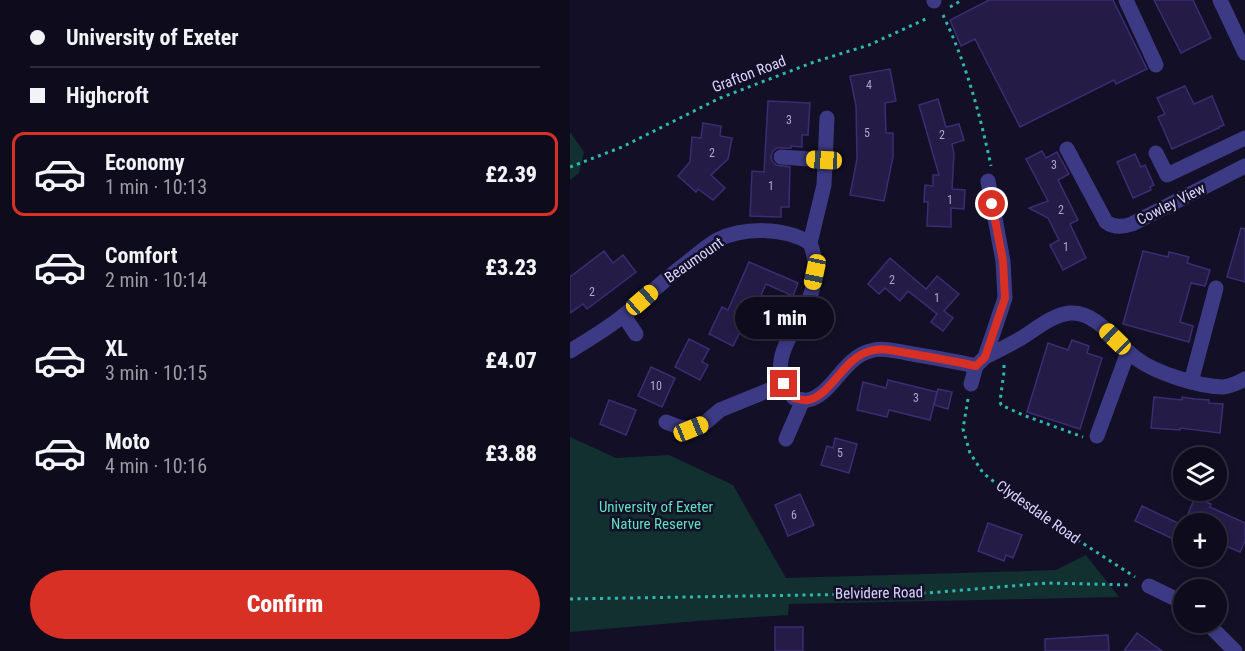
<!DOCTYPE html>
<meta charset="utf-8">
<style>
:root{--surface:#0e0b1c;--page:#1c1929;--text:#f1f3f6;--muted:#9b9ba3;--line:#2e2b3b;--accent:#d93025}
body{margin:0;font-family:"Roboto Condensed",sans-serif;background:var(--page);color:var(--text);height:100vh;display:flex;flex-direction:column;font-size:22px;white-space:nowrap}
*{box-sizing:border-box;margin:0}
p{font-size:20px;color:var(--muted)}
.icon{flex:none;width:33px;height:33px;fill:none;stroke:currentColor;stroke-width:2;stroke-linecap:round;stroke-linejoin:round}
.map{position:relative;flex:1;overflow:hidden}
.details{display:flex;flex-direction:column;background:var(--surface);width:570px}
.details>*{flex:none}
.top-card{display:grid;align-content:center;height:132px;padding:0 30px;background:var(--surface)}
.tools{position:absolute;left:603px;top:447px;display:grid;gap:12px}
.tools a{display:grid;place-items:center;width:54px;height:54px;border-radius:50%;background:var(--surface);box-shadow:0 3px 9px #0003,0 0 0 2px var(--line);font-size:30px}
.end{position:absolute;width:27px;height:27px;margin:-14px;border:8px solid #d93025;background:#fff;box-shadow:0 0 0 3px #fff}
.from{border-radius:50%}
.bubble{position:absolute;height:42px;border-radius:21px;background:var(--surface);box-shadow:0 3px 9px #0003,0 0 0 2px var(--line);font-size:20px;font-weight:800;line-height:42px;text-align:center}
.car{position:absolute;width:18px;height:36px;margin:-18px -9px;border-radius:8px;box-shadow:0 0 4px 2px #0007;background:linear-gradient(#f5c518 24%,#345 0 40%,#f5c518 0 76%,#345 0 86%,#f5c518 0)}
.top-card b{display:flex;align-items:center;gap:21px;height:57px;font-size:22px}
.top-card b+b{border-top:2px solid var(--line)}
.top-card i{width:15px;height:15px;background:var(--text)}
ul{padding:0;list-style:none}
li{display:flex;align-items:center;gap:18px;height:84px;margin:0 12px 9px;padding:0 18px;border:3px solid transparent;border-radius:12px}
li div{flex:1}
li b{display:block;font-size:22px}
li em{font-style:normal;font-weight:800}
li.selected{border-color:var(--accent)}
li>.icon{width:54px;height:54px;stroke-width:1.5}
.cta{display:flex;gap:12px;margin-top:auto;padding:12px 30px}
.cta a{flex:1;height:69px;border-radius:36px;background:var(--accent);color:#fff;font-size:24px;font-weight:800;line-height:69px;text-align:center}
main{display:flex;flex:1;min-height:0}
.map>svg:first-child{display:block}
</style>
<main>
<section class="details">
<div class="top-card">
<b><i class="from"></i>University of Exeter</b>
<b><i></i>Highcroft</b>
</div>
<ul>
<li class="selected"><svg class="icon" aria-label="car" viewBox="0 0 24 24"><path d="M5 17H2v-5l4-1 3-4h7l3 4 3 1v5h-3M9 17h6M6 11h13"/><circle cx="7" cy="17" r="2"/><circle cx="17" cy="17" r="2"/></svg><div><b>Economy</b><p>1 min · 10:13</p></div><em>£2.39</em></li>
<li><svg class="icon" aria-label="car" viewBox="0 0 24 24"><path d="M5 17H2v-5l4-1 3-4h7l3 4 3 1v5h-3M9 17h6M6 11h13"/><circle cx="7" cy="17" r="2"/><circle cx="17" cy="17" r="2"/></svg><div><b>Comfort</b><p>2 min · 10:14</p></div><em>£3.23</em></li>
<li><svg class="icon" aria-label="car" viewBox="0 0 24 24"><path d="M5 17H2v-5l4-1 3-4h7l3 4 3 1v5h-3M9 17h6M6 11h13"/><circle cx="7" cy="17" r="2"/><circle cx="17" cy="17" r="2"/></svg><div><b>XL</b><p>3 min · 10:15</p></div><em>£4.07</em></li>
<li><svg class="icon" aria-label="car" viewBox="0 0 24 24"><path d="M5 17H2v-5l4-1 3-4h7l3 4 3 1v5h-3M9 17h6M6 11h13"/><circle cx="7" cy="17" r="2"/><circle cx="17" cy="17" r="2"/></svg><div><b>Moto</b><p>4 min · 10:16</p></div><em>£3.88</em></li>
</ul>
<div class="cta"><a>Confirm</a></div>
</section>
<div class="map">
<svg width="675" height="651" viewBox="0 0 675 651">
<rect width="100%" height="100%" fill="#130f26"/>
<g fill="#12302f">
<polygon points="0,132 14,152 9,173 0,180"/>
<polygon points="0,437 46,458 99,455 163,485 216,578 486,570 516,555 549,597 219,604 218,615 128,621 0,632"/>
</g>
<g fill="#241b47" stroke="#3b2d73" stroke-width="1.5">
<polygon points="419,0 543,0 577,69 546,84 544,80 450,127 405,39 391,46 380,20"/>
<polygon points="584,0 623,0 641,38 611,53"/>
<polygon points="320,69 326,101 315,103 316,133 323,133 323,157 314,201 280,195 287,159 286,106 280,76"/>
<polygon points="615,86 624,104 642,96 654,125 649,127 649,128 602,149 588,117 595,114 587,98"/>
<polygon points="368,99 376,127 389,124 394,140 382,144 384,154 382,189 395,190 394,209 381,208 381,227 357,226 358,202 354,202 355,185 363,186 363,175 369,175 349,105"/>
<polygon points="198,101 240,103 238,135 232,135 232,147 221,146 221,148 207,148 203,151 201,156 202,161 206,165 220,167 219,207 211,207 211,217 180,216 182,171 194,172"/>
<polygon points="133,123 151,126 150,136 162,138 158,159 141,175 155,188 143,200 128,189 126,192 108,176 120,162 122,137 131,138"/>
<polygon points="472,151 476,158 487,152 499,174 488,180 508,220 500,224 516,258 493,270 480,245 489,240 478,218 459,208 478,201 456,159"/>
<polygon points="565,154 571,167 575,165 584,185 580,187 581,190 563,198 547,162"/>
<polygon points="671,228 675,229 675,282 657,277"/>
<polygon points="34,251 43,263 53,255 66,272 17,309 13,304 0,313 0,277"/>
<polygon points="573,251 598,257 599,252 619,257 617,263 640,270 635,286 621,283 610,322 623,326 619,342 553,324"/>
<polygon points="320,258 356,289 367,276 389,294 374,311 383,318 373,331 361,322 367,314 338,291 330,301 315,288 309,294 298,284"/>
<polygon points="179,262 228,283 223,296 196,284 189,300 187,299 163,346 139,334 152,307 158,310"/>
<polygon points="119,339 139,349 132,362 138,365 130,380 105,367"/>
<polygon points="502,340 519,346 517,353 532,358 510,429 457,412 478,343 498,350"/>
<polygon points="81,367 105,378 92,407 68,396"/>
<polygon points="318,380 367,392 360,420 319,410 317,417 287,410 293,382 316,388"/>
<polygon points="368,389 382,392 378,409 364,405"/>
<polygon points="584,397 612,400 612,397 625,399 639,400 639,403 653,404 650,433 610,428 610,430 581,428"/>
<polygon points="39,400 66,410 56,435 30,424"/>
<polygon points="265,438 287,444 279,473 251,465 257,446 263,448"/>
<polygon points="230,494 244,525 218,536 205,505"/>
<polygon points="625,497 641,504 640,507 675,523 675,541 670,552 646,542 646,524 614,524"/>
<polygon points="572,506 614,526 614,544 565,521"/>
<polygon points="418,523 452,535 443,558 436,555 434,561 408,551"/>
<rect x="205" y="627" width="28" height="24"/>
<polygon points="567,633 592,651 554,651"/>
<polygon points="538,635 539,651 475,651 475,639"/>
</g>
<g fill="none" stroke-linecap="round" stroke-linejoin="round">
<g stroke="#2fb8b0" stroke-width="3" stroke-dasharray="3 4.5" stroke-linecap="butt">
<polyline points="380,7 392,0"/>
<path d="M373,15C396,63 410,114 421,166"/>
<polyline points="0,167 52,147 150,98 244,62 299,45 358,18"/>
<polyline points="434,365 434,372 430,401 431,405 453,415 513,437"/>
<polyline points="398,399 393,429 400,453 413,473 452,504 565,577"/>
<polyline points="0,599 357,593 477,583 562,585"/>
</g>
<g stroke="#3d3a85" stroke-width="15">
<polyline points="364,0 364,1"/>
<polyline points="556,0 586,65"/>
<polyline points="650,0 675,53"/>
<path d="M497,149L536,222C544,228 553,227 562,224L675,166"/>
<polyline points="586,153 597,175 675,138"/>
<polyline points="211,157 254,160"/>
<path d="M240,243C247,260 246,280 240,297C227,332 191,362 224,398C229,399 234,401 238,400C262,395 273,358 300,351C312,347 325,351 337,353C360,357 383,361 406,366"/>
<polyline points="240,243 254,185 257,118"/>
<polyline points="54,316 66,334"/>
<path d="M0,351C18,340 37,329 54,315C73,300 91,283 110,268C121,260 135,247 147,240C174,227 214,227 240,243"/>
<path d="M415,357C426,352 437,346 448,340C464,331 481,315 500,313C528,311 547,345 567,359C586,373 630,387 653,387C661,386 668,383 675,379"/>
<polyline points="621,382 646,288"/>
<polyline points="401,384 406,366 415,357 435,298 433,261 418,181"/>
<polyline points="96,422 109,427 121,429 135,423 150,410 214,384"/>
<polyline points="527,436 558,352"/>
<polyline points="216,439 233,400"/>
<polyline points="579,586 614,603"/>
<polyline points="636,622 665,651"/>
</g>
</g>
<g fill="none" stroke-linecap="round" stroke-linejoin="round">
<path stroke="#d93025" stroke-width="8" d="M214,384L224,398C229,399 234,401 238,400C262,395 273,358 300,351C312,347 325,351 337,353C360,357 383,361 406,366L415,357L435,298L433,261L422,204"/>
</g>
<g text-anchor="middle" stroke-width="5" stroke-linejoin="round" paint-order="stroke">
<g font-size="12" fill="#aca6d1">
<text x="299" y="89">4</text>
<text x="219" y="124">3</text>
<text x="297" y="137">5</text>
<text x="372" y="139">2</text>
<text x="142" y="157">2</text>
<text x="484" y="169">3</text>
<text x="201" y="190">1</text>
<text x="380" y="204">1</text>
<text x="491" y="214">2</text>
<text x="496" y="251">1</text>
<text x="322" y="284">2</text>
<text x="22" y="296">2</text>
<text x="367" y="302">1</text>
<text x="86" y="390">10</text>
<text x="346" y="402">3</text>
<text x="270" y="457">5</text>
<text x="224" y="519">6</text>
</g>
<g font-size="15" fill="#d9d4ff" stroke="#130f26">
<text transform="translate(179 74) rotate(-21)" y="5">Grafton Road</text>
<text transform="translate(601 204) rotate(-27)" y="5">Cowley View</text>
<text transform="translate(124 260) rotate(-35)" y="5">Beaumount</text>
<text transform="translate(468 512) rotate(35)" y="5">Clydesdale Road</text>
<text transform="translate(309 593) rotate(-1)" y="5">Belvidere Road</text>
</g>
<g font-size="15" fill="#5fe0c0" stroke="#130f26">
<text x="86" y="512">University of Exeter<tspan x="86" dy="17">Nature Reserve</tspan></text>
</g>
</g>
</svg>
<div class="tools">
<a><svg class="icon" aria-label="layers" viewBox="0 0 24 24"><path d="M12 4l9 5-9 5-9-5zM3 14l9 5 9-5"/></svg></a>
<a>+</a>
<a>−</a>
</div>
<i class="end from" style="left:422px;top:204px"></i>
<i class="end" style="left:214px;top:384px"></i>
<div class="bubble" style="left:165px;top:297px;width:99px">1 min</div>
<i class="car" style="left:254px;top:160px;rotate:273deg"></i>
<i class="car" style="left:245px;top:272px;rotate:192deg"></i>
<i class="car" style="left:72px;top:300px;rotate:49deg"></i>
<i class="car" style="left:545px;top:339px;rotate:314deg"></i>
<i class="car" style="left:121px;top:429px;rotate:68deg"></i>
</div>
</main>
